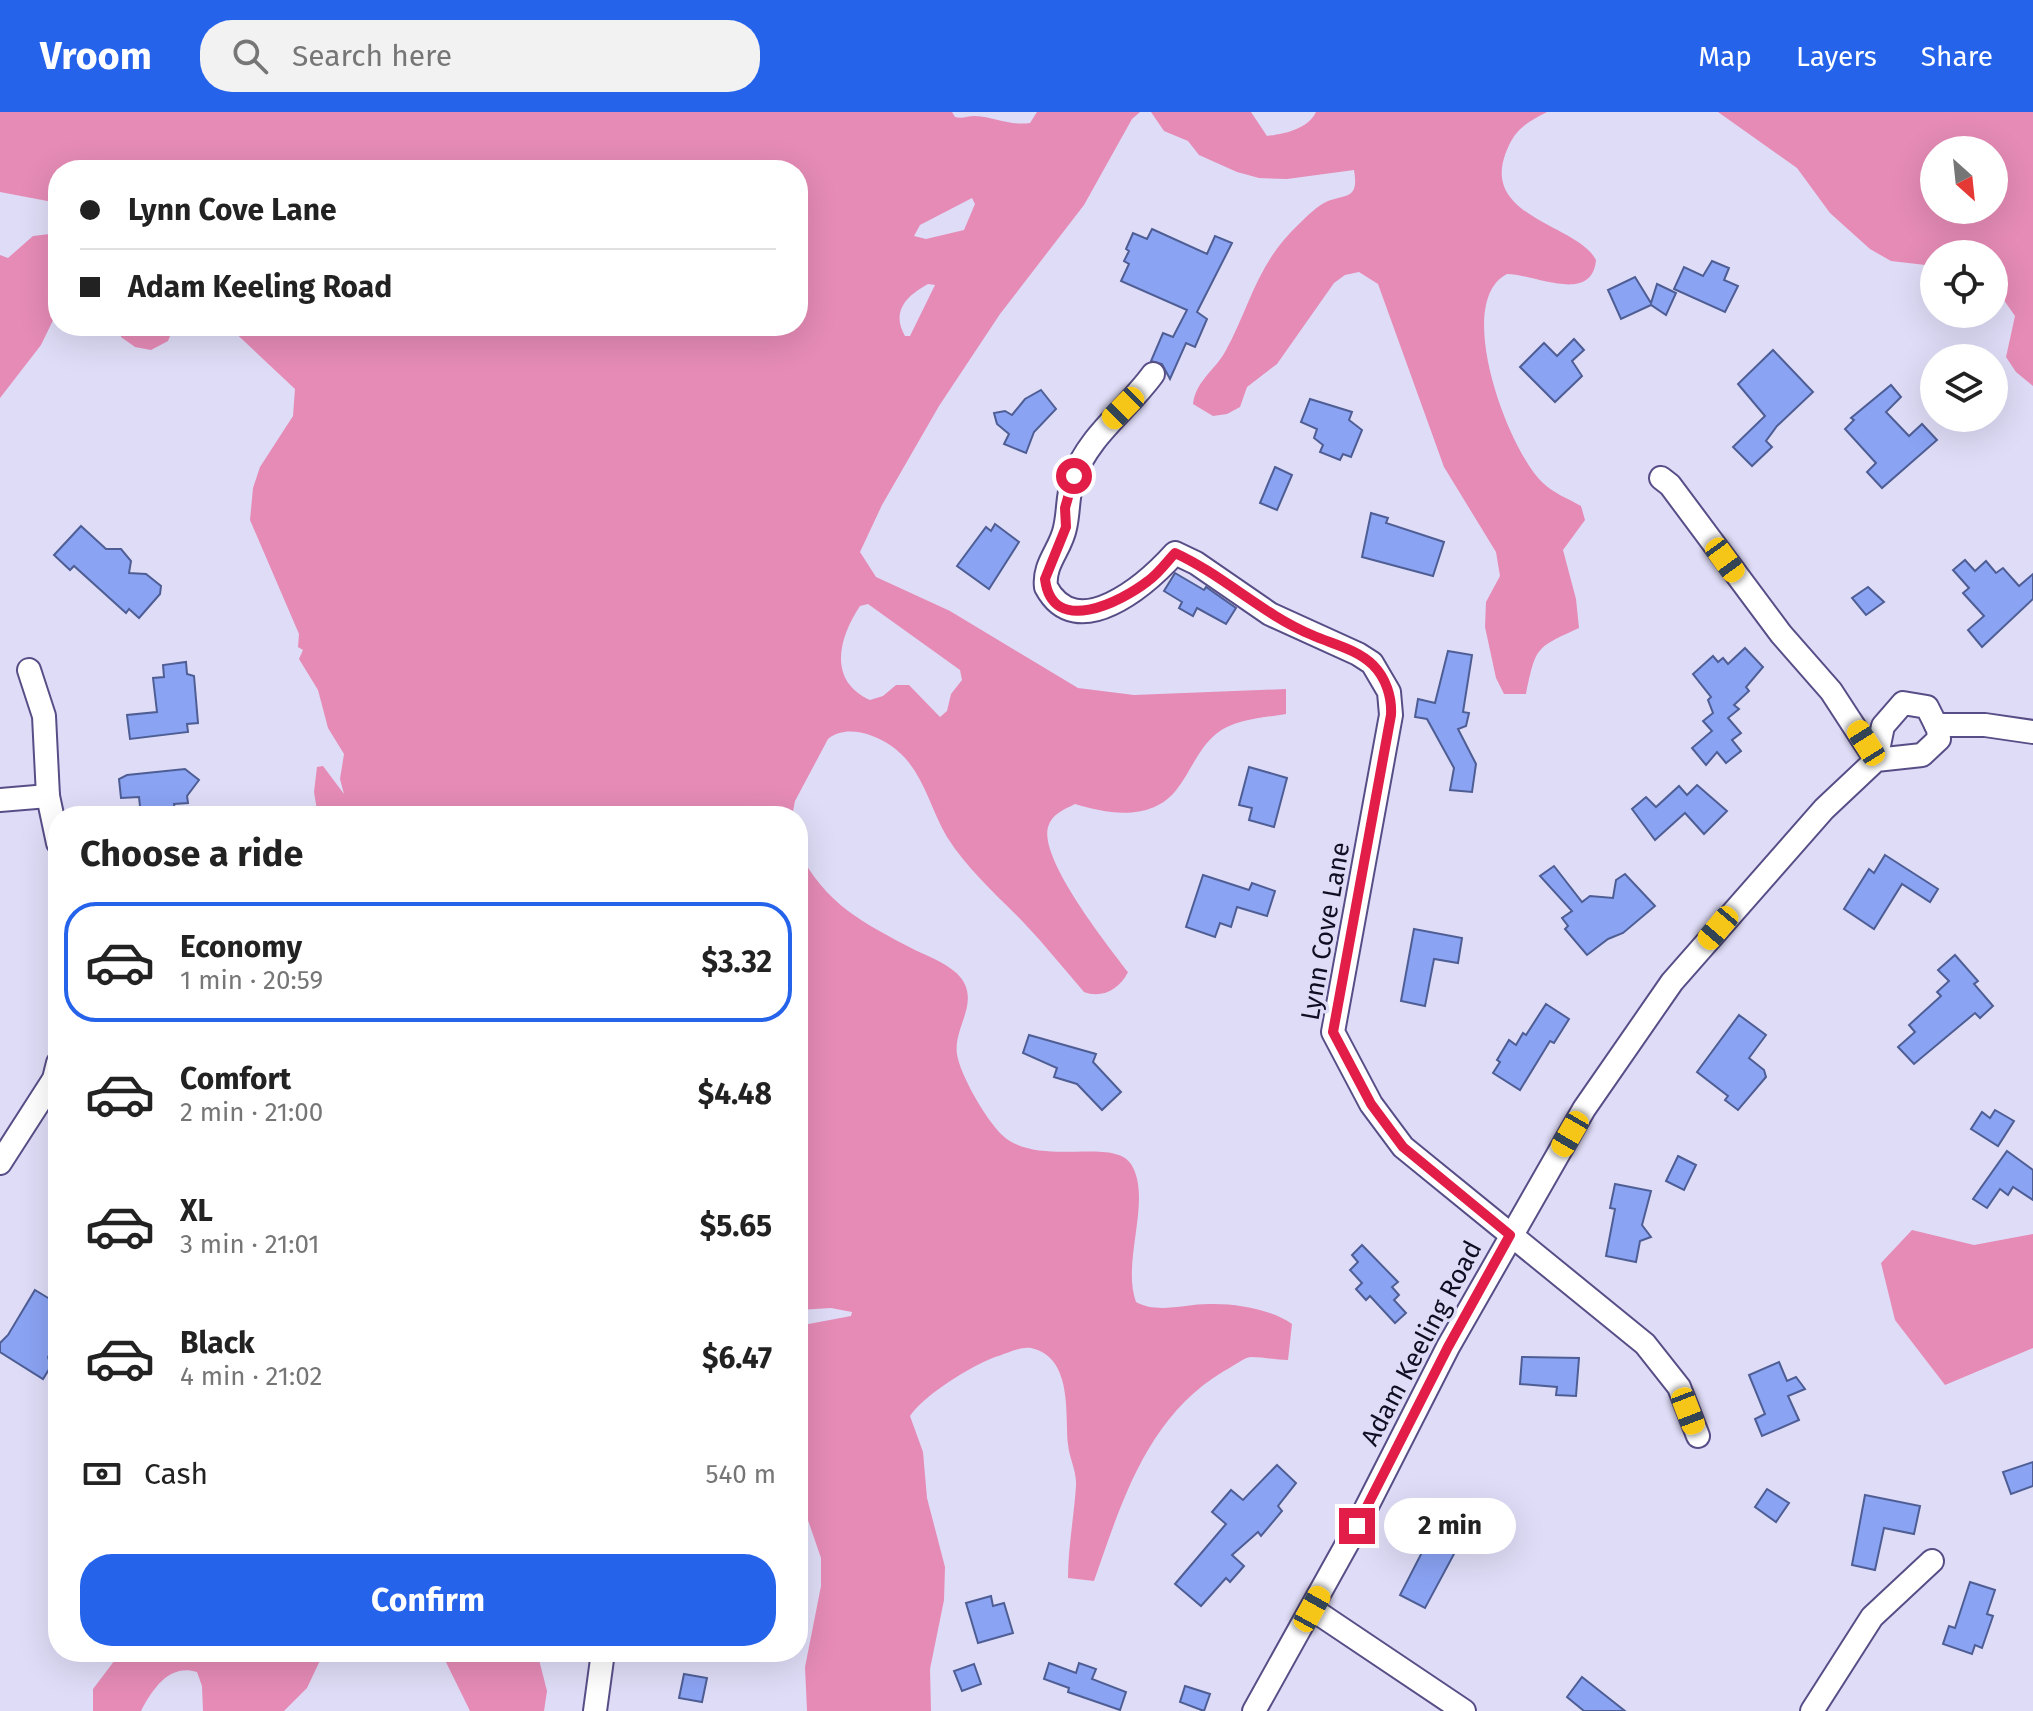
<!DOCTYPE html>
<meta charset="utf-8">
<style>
:root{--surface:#fff;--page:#f2f2f2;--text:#222;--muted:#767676;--line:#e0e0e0;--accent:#2563eb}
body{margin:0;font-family:"Fira Sans",sans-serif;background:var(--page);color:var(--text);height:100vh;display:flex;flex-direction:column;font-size:30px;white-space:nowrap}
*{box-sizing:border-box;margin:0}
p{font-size:26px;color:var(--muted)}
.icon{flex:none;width:44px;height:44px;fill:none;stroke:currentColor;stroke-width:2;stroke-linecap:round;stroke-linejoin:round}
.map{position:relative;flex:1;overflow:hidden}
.panel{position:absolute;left:48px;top:694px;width:760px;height:856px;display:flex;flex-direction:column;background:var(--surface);border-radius:32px;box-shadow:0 8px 32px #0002}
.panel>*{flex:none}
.hud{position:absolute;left:48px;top:48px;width:760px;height:176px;border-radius:32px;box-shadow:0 8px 32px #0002;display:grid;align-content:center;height:176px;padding:0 32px;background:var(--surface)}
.needle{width:52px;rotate:153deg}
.buttons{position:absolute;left:1920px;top:24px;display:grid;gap:16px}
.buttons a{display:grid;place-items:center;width:88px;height:88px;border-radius:50%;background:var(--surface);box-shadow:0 8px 32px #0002;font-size:40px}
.end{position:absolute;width:36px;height:36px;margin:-18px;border:10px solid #e11d48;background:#fff;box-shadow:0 0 0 4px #fff}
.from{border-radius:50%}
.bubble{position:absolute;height:56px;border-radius:28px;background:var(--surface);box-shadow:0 8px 32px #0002;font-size:26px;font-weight:700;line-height:56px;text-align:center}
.car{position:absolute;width:24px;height:48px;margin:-24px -12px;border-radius:10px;box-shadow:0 0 6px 2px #0007;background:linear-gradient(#f5c518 24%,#345 0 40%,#f5c518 0 76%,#345 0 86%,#f5c518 0)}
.hud b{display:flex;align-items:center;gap:28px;height:76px;font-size:30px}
.hud b+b{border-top:2px solid var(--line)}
.hud i{width:20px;height:20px;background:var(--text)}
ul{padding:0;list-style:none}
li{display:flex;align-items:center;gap:24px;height:120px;margin:0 16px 12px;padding:0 16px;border:4px solid transparent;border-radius:32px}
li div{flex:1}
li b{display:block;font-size:30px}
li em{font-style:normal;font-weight:700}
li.active{border-color:var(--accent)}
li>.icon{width:72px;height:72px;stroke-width:1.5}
h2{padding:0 32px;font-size:36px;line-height:96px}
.pay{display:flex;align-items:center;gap:20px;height:88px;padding:0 32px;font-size:30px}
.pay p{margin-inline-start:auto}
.action{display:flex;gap:16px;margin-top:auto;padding:16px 32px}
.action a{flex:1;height:92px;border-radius:32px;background:var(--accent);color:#fff;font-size:32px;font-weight:700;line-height:92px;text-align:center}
header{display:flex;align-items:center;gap:48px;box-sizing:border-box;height:112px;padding:0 40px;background:var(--accent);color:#fff}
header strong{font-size:38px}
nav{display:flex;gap:44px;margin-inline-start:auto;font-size:28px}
.search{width:560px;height:72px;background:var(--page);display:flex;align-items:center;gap:20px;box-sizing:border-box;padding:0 28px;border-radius:32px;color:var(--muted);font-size:30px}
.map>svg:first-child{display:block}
</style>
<header>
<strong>Vroom</strong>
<div class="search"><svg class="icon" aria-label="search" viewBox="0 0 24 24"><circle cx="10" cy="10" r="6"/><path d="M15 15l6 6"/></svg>Search here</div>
<nav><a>Map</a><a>Layers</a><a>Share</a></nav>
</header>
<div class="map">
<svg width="2033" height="1599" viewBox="0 0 2033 1599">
<rect width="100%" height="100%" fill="#dfdcf7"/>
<g fill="#e58bb6" fill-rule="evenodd">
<path d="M0,0H952L955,5C963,7 967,4 975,4C994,5 1011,14 1030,11L1037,0H1140L1132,7L1084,93L1000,202L939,294L882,393L860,440L876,465L950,499L1078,576L1134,583L1286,577V602C1263,606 1234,607 1216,622C1198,637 1191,659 1177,677C1152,710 1108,702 1075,692C1063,698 1052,702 1048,715C1039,747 1108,834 1128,860C1120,877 1102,887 1084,880C1064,857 1045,833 1024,811C997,783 968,758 947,725C928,693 923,655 890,633C872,621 845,613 828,627L795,689L792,704H318L314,680L317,655L323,654L344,682L340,667L344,642L328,616L318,578L299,547L303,538L298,535L299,522L250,408L253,376L260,355L293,304L295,277L228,214H798V58H58V91L0,80ZM972,86L975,92L964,118L926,127L914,124L920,113ZM928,172L935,173L910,224H905C891,200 906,184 928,172ZM868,492L960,558L962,568L951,582L947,599L940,605L909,573H896L883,584L870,588C828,569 838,527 860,494Z"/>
<path d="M1151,0H1251L1267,24C1284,22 1308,17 1316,0H1547C1524,12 1514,18 1505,43C1483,106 1578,113 1596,148C1592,193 1534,162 1507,162C1452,190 1509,340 1543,371C1553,381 1569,387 1581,394L1585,408L1563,438L1576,487L1579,516C1535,536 1536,535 1526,582H1504L1496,566L1485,515L1486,490L1500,464L1496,440L1444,355L1378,172L1359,160L1345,163L1334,171L1277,252L1247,275L1240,295L1227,302L1213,304L1193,292C1196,269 1214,259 1225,240C1251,193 1256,152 1299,112C1307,104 1317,94 1328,89C1347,82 1359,87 1354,58L1287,67L1259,66L1237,60L1199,43L1188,29L1164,19Z"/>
<path d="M1718,0H2033V274L2016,260L2006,245L2015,204L1994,174V142H1934V154L1891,149L1870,137L1830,101L1797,56ZM1994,38V98H1934V38Z"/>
<polygon points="58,121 58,198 41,233 0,286 0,143 8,146 33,124"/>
<polygon points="122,214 174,214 168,229 151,238 135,235 121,225"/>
<path d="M798,738C825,792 863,811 915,838C930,845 951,853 961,866C980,891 953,916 957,942C960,963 986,1007 1001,1022C1036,1057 1113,1024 1131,1052C1153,1087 1121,1149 1136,1190C1157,1202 1185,1192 1209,1192C1234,1191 1271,1197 1292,1212L1288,1248C1275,1248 1263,1245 1251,1245C1244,1245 1231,1256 1224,1259C1147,1305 1122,1389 1094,1469L1068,1466C1068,1435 1074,1405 1076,1374C1077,1359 1069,1346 1068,1332C1065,1302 1073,1245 1031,1236C1021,1234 1005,1242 995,1245C971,1254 924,1283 910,1304L923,1340L927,1386L945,1455L944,1488L930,1557L931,1599H807L805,1555L821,1474V1446L798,1379V1214L851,1204L852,1200L831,1196L798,1198Z"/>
<polygon points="1912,1118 1974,1133 2033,1122 2033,1236 1945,1273 1895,1208 1881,1151"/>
<path d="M121,1540H324L307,1576L284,1599H203L202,1574L197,1560C169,1551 152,1578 141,1599H93V1577Z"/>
<polygon points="441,1540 537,1540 547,1579 544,1599 470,1599"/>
</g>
<g fill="#8aa3f3" stroke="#4e5e95" stroke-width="2">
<polygon points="1152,117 1207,142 1215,124 1232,131 1197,200 1207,207 1195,235 1186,231 1170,267 1162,252 1151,249 1163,221 1173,225 1187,198 1121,169 1129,152 1124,149 1129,139 1126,137 1133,121 1147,127"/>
<polygon points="1712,149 1729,156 1724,168 1738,174 1725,200 1674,177 1684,155 1703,164"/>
<polygon points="1635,165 1651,191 1657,172 1676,181 1666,203 1651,193 1621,207 1608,178"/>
<polygon points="1574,227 1584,238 1572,249 1582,264 1555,290 1520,255 1544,231 1557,244"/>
<polygon points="1773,238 1813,280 1777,314 1766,329 1772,335 1752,354 1733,335 1765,304 1738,272"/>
<polygon points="1891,273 1901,285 1886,300 1909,324 1922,312 1937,328 1882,376 1867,360 1876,351 1845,317 1854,308 1851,306"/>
<polygon points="1041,278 1056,297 1034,320 1026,341 1004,332 1009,322 997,312 994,301 1005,299 1012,303 1025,287"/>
<polygon points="1310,287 1352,300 1349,308 1362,318 1351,345 1343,342 1340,348 1320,340 1323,333 1314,326 1317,317 1301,310"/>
<polygon points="1275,355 1292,363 1277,398 1260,391"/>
<polygon points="1371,401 1388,406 1386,411 1444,430 1433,464 1362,445"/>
<polygon points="995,412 1019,430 989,477 957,454 986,415 991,419"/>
<polygon points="81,414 106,437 121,437 131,449 129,461 146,462 161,474 160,482 139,506 129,497 126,501 74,454 70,458 54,443"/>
<polygon points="1965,448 1975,459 1986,449 1996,461 2003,456 2019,474 2033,462 2033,487 1982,535 1968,518 1984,504 1963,481 1969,476 1953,458"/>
<polygon points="1175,461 1204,478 1206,475 1236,496 1226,512 1197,496 1193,504 1179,496 1182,490 1164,479"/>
<polygon points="1868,475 1884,490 1866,503 1852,486"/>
<polygon points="1745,536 1763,555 1746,575 1749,579 1734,593 1739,597 1728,606 1741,621 1732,628 1741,639 1726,651 1717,640 1706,653 1692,636 1712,619 1703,609 1713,601 1708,588 1711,585 1693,562 1713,544 1718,550 1723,546 1728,552"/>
<polygon points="1448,539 1472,543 1463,600 1469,601 1466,614 1458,617 1476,652 1472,680 1450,678 1454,656 1427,607 1415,605 1418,587 1435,591"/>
<polygon points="186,550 187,562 194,564 198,611 187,612 188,620 130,627 127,603 157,600 153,566 164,565 163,553"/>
<polygon points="1249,655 1287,666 1274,715 1249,708 1252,696 1239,693"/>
<polygon points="185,657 199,668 187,684 188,691 174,692 176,704 141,704 139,685 121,686 119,667 127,663"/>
<polygon points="1697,673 1727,699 1704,722 1685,701 1655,728 1632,697 1646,685 1656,695 1679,674 1687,683"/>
<polygon points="1885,743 1938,777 1930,790 1902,772 1874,817 1844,797 1869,757 1874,761"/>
<polygon points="1554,754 1582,790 1590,784 1613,786 1616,768 1625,762 1655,794 1623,821 1608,827 1587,843 1565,817 1568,814 1562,806 1572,799 1540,764"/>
<polygon points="1203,763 1249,778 1252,771 1275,779 1267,804 1237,795 1231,815 1220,811 1215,825 1186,815"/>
<polygon points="1414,817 1462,826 1458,851 1434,847 1425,894 1401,889"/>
<polygon points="1955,843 1978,869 1974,872 1993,894 1980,906 1975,901 1914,952 1898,935 1915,920 1909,913 1941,884 1937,880 1949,869 1938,858"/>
<polygon points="1546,892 1569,907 1554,931 1550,929 1520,978 1493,961 1500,950 1497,948 1509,928 1516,933 1523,921 1526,923"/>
<polygon points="1739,903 1766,923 1749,946 1764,958 1766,965 1738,998 1725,988 1728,984 1697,960"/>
<polygon points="1029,923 1096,942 1093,950 1121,980 1102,998 1077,972 1054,965 1057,956 1023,941"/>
<polygon points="1995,998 2014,1009 1998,1034 1971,1017 1982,1000 1990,1006"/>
<polygon points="2007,1039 2033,1058 2033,1088 2013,1075 2008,1083 2000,1077 1987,1096 1973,1087"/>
<polygon points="1678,1044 1696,1053 1684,1078 1666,1069"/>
<polygon points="1615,1072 1651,1079 1642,1113 1651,1125 1640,1129 1636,1150 1606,1144 1615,1097 1610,1096"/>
<polygon points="1362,1133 1398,1170 1392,1175 1399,1183 1394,1188 1406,1201 1395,1211 1370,1184 1366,1188 1356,1177 1362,1171 1350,1158 1358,1150 1352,1143"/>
<polygon points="35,1178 58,1192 58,1228 48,1245 51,1254 43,1267 0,1240 0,1231 8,1223"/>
<polygon points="1522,1245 1579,1246 1576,1284 1556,1283 1557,1275 1520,1272"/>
<polygon points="1779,1250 1787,1269 1796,1265 1805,1277 1788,1284 1799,1308 1762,1324 1755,1307 1765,1302 1749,1263"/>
<polygon points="2033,1350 2033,1374 2011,1382 2003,1360"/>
<polygon points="1277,1353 1296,1371 1278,1394 1282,1399 1261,1424 1258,1420 1232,1443 1244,1454 1230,1470 1226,1466 1201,1494 1175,1472 1226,1412 1212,1400 1231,1378 1243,1388"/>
<polygon points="1767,1377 1789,1391 1776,1410 1755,1395"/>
<polygon points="1865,1383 1920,1394 1914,1422 1884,1416 1875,1458 1852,1453"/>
<polygon points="1435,1415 1461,1429 1425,1496 1400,1483"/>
<polygon points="1970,1470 1995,1478 1987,1502 1993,1504 1982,1536 1975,1533 1972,1542 1943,1532 1949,1514 1955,1516"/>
<polygon points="991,1484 993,1494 1004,1491 1013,1521 978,1531 966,1491"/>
<polygon points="1049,1551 1076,1561 1079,1551 1096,1557 1092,1567 1126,1580 1120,1598 1068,1580 1069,1576 1044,1567"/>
<polygon points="974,1552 981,1572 962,1579 954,1559"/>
<polygon points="684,1562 707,1566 702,1590 679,1586"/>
<polygon points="1582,1565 1625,1599 1584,1599 1567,1585"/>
<polygon points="1185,1574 1210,1582 1204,1599 1180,1590"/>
</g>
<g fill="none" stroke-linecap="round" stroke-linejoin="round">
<g stroke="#584e87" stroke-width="26">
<g id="minor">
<path d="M1153,262C1127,298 1088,324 1073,367C1067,385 1069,399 1065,416C1061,437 1043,452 1046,475C1077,533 1146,473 1175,441L1196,451L1270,502L1358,542L1372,551L1389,580L1391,603L1333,920L1371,992L1403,1035L1645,1232L1679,1275L1698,1324"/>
<polyline points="1661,366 1670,373 1781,522 1831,579 1876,648"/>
<polyline points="29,558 44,604 48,684 58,731"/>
<polyline points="1936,613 1985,613 2033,620"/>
<polyline points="0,688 48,684"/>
<polyline points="0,1051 54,967 58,951"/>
<polyline points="1312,1497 1464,1599"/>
<polyline points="595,1599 603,1540"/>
<polyline points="1254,1599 1357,1414 1448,1235 1584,997 1672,870 1824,697 1876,648 1883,614 1903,591 1927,595 1938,617 1939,627 1922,643 1876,648"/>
<polyline points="1812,1599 1872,1505 1932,1449"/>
</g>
</g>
<use href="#minor" stroke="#fff" stroke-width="22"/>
</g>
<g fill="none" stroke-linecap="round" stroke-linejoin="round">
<path stroke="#e11d48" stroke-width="10" d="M1074,364L1065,396L1066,415L1045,467C1052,525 1121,490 1148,469C1158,462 1166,451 1175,441C1223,463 1262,502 1312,523C1332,532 1357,537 1373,553C1386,566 1392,585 1391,603L1333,920L1371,992L1403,1035L1510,1123L1448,1235L1357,1414"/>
</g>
<g text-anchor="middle" stroke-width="7" stroke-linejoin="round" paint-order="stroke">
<g font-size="26" fill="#110d23" stroke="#dfdcf7">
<text transform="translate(1325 819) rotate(-80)" y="9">Lynn Cove Lane</text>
<text transform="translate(1421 1231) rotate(-62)" y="9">Adam Keeling Road</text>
</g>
</g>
</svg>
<div class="buttons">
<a><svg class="needle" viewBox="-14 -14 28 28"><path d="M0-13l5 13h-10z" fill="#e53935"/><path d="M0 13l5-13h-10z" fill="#767676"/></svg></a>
<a><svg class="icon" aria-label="locate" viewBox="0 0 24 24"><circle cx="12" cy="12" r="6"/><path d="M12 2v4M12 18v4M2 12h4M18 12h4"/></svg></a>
<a><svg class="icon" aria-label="layers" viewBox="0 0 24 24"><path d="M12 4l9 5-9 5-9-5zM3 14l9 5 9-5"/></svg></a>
</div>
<i class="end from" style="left:1074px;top:364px"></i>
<i class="end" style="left:1357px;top:1414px"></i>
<div class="bubble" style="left:1384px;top:1386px;width:132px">2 min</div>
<i class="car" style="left:1123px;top:296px;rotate:225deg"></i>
<i class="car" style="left:1725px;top:448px;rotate:144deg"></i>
<i class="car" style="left:1866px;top:631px;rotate:328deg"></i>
<i class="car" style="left:1718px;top:816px;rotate:220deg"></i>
<i class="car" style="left:1570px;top:1022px;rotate:210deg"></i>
<i class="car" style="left:1688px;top:1299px;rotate:159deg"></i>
<i class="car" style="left:1312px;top:1497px;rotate:29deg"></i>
<div class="hud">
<b><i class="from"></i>Lynn Cove Lane</b>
<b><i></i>Adam Keeling Road</b>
</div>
<section class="panel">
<h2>Choose a ride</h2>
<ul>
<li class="active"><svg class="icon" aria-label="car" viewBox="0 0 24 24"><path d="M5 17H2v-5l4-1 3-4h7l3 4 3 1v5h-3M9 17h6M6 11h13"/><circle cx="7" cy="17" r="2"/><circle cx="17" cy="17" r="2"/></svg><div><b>Economy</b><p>1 min · 20:59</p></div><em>$3.32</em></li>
<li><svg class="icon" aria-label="car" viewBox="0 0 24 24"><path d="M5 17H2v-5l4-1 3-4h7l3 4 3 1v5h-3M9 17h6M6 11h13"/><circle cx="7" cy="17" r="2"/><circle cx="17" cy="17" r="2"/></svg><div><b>Comfort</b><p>2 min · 21:00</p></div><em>$4.48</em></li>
<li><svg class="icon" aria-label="car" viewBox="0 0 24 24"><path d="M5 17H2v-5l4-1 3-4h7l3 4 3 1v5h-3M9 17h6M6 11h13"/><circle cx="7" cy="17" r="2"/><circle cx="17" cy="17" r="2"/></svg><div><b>XL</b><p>3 min · 21:01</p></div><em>$5.65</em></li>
<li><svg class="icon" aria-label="car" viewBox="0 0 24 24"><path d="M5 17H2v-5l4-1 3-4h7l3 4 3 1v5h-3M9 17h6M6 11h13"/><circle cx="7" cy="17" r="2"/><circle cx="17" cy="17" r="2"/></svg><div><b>Black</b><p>4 min · 21:02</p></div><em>$6.47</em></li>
</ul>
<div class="pay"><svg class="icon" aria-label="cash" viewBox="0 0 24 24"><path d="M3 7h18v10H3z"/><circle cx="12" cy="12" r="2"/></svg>Cash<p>540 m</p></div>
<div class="action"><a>Confirm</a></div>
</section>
</div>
